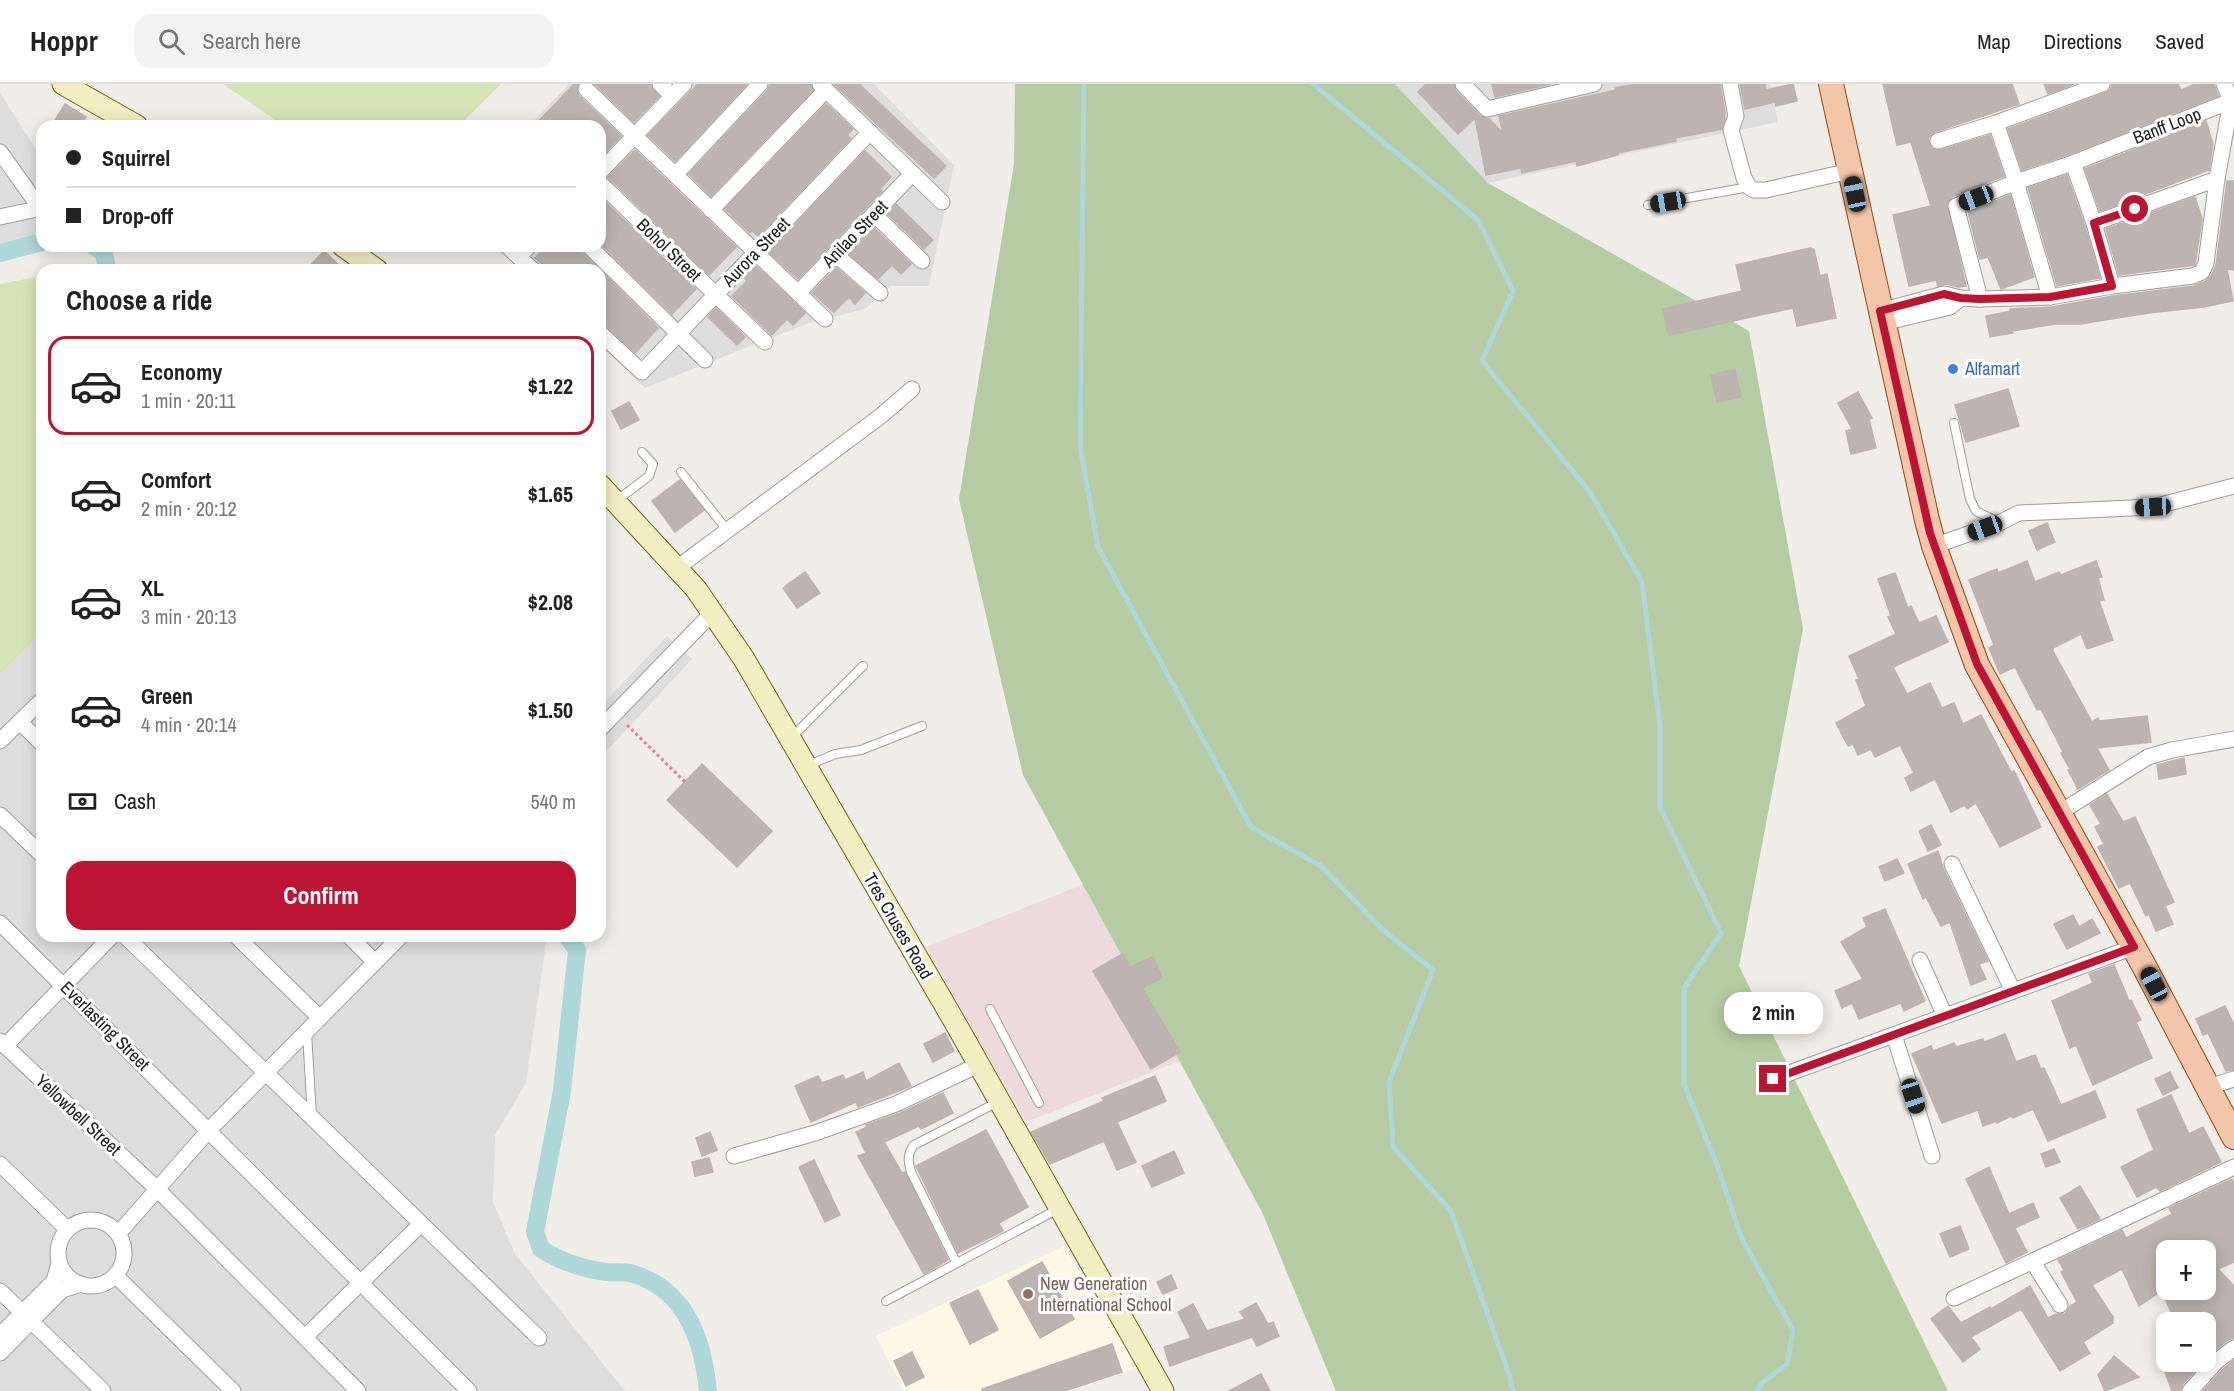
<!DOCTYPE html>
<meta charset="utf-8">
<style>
:root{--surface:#fff;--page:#f2f2f2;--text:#222;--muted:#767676;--line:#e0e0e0;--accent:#bb1533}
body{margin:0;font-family:"Archivo Narrow",sans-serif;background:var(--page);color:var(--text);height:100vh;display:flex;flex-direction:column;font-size:22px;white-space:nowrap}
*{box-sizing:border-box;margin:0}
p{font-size:20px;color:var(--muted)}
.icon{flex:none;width:33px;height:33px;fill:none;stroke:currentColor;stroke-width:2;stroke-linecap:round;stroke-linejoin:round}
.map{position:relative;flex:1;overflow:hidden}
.side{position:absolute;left:36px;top:180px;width:570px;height:678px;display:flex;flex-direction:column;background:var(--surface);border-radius:18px;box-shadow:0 3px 15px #0003}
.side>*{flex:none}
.top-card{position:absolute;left:36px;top:36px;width:570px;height:132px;border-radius:18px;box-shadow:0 3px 15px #0003;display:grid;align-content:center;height:132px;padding:0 30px;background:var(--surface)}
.buttons{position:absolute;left:2156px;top:1156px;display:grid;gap:12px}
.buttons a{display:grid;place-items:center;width:60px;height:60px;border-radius:12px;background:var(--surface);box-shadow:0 3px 15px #0003;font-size:30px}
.end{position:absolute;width:27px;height:27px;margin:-14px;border:8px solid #bb1533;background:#fff;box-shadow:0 0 0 3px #fff}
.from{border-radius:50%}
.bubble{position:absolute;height:42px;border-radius:18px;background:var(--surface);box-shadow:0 3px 15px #0003;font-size:20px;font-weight:700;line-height:42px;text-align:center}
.car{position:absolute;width:18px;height:36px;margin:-18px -9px;border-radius:8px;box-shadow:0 0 4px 2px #0007;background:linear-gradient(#222 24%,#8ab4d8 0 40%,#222 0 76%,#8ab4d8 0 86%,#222 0)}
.top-card b{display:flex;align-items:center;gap:21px;height:57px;font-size:22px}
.top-card b+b{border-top:2px solid var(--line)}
.top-card i{width:15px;height:15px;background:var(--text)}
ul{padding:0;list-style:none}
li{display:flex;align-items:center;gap:18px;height:99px;margin:0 12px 9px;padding:0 18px;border:3px solid transparent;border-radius:18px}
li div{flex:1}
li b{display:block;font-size:22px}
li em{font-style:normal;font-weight:700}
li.on{border-color:var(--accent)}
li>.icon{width:54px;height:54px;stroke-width:1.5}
h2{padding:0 30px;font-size:27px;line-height:72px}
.pay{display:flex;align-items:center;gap:15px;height:66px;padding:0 30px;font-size:22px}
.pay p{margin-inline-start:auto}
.primary-button{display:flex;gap:12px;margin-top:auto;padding:12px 30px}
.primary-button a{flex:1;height:69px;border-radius:18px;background:var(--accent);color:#fff;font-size:24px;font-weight:700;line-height:69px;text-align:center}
header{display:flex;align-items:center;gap:36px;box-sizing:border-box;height:84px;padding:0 30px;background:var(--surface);border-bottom:2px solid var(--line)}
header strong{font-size:28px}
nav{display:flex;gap:33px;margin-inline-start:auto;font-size:21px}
.search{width:420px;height:54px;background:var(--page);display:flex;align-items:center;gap:15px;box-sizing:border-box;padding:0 21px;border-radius:18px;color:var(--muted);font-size:22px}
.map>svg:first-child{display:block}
</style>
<header>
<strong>Hoppr</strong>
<div class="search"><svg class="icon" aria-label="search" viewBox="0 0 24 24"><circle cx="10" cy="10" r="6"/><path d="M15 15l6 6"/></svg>Search here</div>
<nav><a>Map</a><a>Directions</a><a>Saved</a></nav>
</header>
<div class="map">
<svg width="2234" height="1307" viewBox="0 0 2234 1307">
<rect width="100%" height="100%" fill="#f0ece8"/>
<g fill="#deddde">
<polygon points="569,0 874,0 954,81 929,202 890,202 865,225 809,239 645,304 600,261 600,186 521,186 496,162 600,162 600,42 529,42"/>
<polygon points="1395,0 1770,0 1778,38 1488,99"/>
<polygon points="0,9 42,75 42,154 0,164"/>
<polygon points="42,549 42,852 547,852 526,999 495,1051 493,1118 515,1170 625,1307 0,1307 0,591"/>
<polygon points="667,552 692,575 600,674 600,623"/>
</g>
<polygon fill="#eed9dc" points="1112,789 1212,964 1026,1038 926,863"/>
<polygon fill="#fcf8e5" points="1064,1162 1138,1283 1072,1307 904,1307 876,1252"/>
<g fill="#d4e4b4">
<polygon points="223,0 501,0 459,42 284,42"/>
<polygon points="42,192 42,549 0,591 0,200"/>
</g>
<polygon fill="#b5cba1" points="1015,0 1395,0 1488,99 1749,247 1803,545 1739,882 1948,1307 1336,1307 1262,1128 1023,691 959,415 1014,80"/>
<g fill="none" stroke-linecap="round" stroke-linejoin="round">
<g stroke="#add7d9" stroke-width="5">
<polyline points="1084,0 1080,362 1098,463 1251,743 1321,782 1383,846 1433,886 1389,998 1393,1063 1451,1127 1510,1293 1513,1307"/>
<polyline points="1313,0 1478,136 1513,207 1482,277 1590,408 1642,498 1660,642 1660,723 1721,849 1684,904 1684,1000 1717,1081 1742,1155 1793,1246 1787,1280 1762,1299 1757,1307"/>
</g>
<g stroke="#add7d9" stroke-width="18">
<polyline points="94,162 104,169 107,186"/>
<polyline points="0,169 42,158"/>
<path d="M567,852L577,866L562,1007L535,1148L541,1165C560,1177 584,1185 606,1188C615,1189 625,1187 634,1190C687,1207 703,1257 708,1307"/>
</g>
</g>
<g fill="#bdb4b1" stroke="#c0b1ac" stroke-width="1.5">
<polygon points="574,0 578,0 577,7 579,12 621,52 600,74 600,42 534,42"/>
<polygon points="595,0 651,0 653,6 659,12 634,38"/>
<polygon points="698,0 747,0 675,77 648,51"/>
<polygon points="770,0 811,0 813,6 711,112 689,90 767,7"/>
<polygon points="834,0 859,0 946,82 934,94"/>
<polygon points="1426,0 1454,0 1456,7 1480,32 1489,35 1503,49 1499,32 1616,6 1615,4 1636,0 1720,0 1725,29 1724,29 1725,35 1722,45 1675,54 1676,57 1618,69 1618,71 1577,82 1576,77 1522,89 1521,84 1486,91 1475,34 1458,50 1418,8"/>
<polygon points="1492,0 1551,0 1495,13"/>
<polygon points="1740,0 1765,0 1766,6 1793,0 1797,17 1776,22 1775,18 1745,25"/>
<polygon points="1883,0 2012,0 2019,20 1935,48 1928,55 1932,64 1940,66 1990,51 2004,92 1952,113 1947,119 1966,202 1958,203 1946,200 1938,202 1936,196 1909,202 1893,131 1931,122 1911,58 1897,61"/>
<polygon points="2044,0 2074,0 2048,10"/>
<polygon points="2112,0 2178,0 2181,6 2195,0 2214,0 2218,12 2070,70 2022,86 2008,45 2105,9 2110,6"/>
<polygon points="65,20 86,33 80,42 51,42"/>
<polygon points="826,20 853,45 847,51 851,54 758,152 752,147 750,149 725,125"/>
<polygon points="2206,37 2213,60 2209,86 2100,127 2085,85"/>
<polygon points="635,66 736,163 709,191 608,93"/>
<polygon points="865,67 891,93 880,105 882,107 798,195 769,168"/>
<polygon points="2067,91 2085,142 2100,194 2057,202 2028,104"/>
<polygon points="2227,97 2234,97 2234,186 2227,185 2233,217 2204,223 2149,229 2080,240 2055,240 2012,247 2013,249 1990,253 1986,232 2011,227 2010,225 2052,223 2113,212 2194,202 2206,197 2211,192 2216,181"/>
<polygon points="2010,111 2034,193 2001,205 1988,173 1980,175 1968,128"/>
<polygon points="600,113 696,205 672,230 600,159"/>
<polygon points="2195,113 2202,135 2195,181 2119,191 2106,145"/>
<polygon points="896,120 933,156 924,165 888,130"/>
<polygon points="874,144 911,180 901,190 892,181 878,195 849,170"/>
<polygon points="547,162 580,162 582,169 600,186 548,186 535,174"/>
<polygon points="1810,164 1814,165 1820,192 1827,190 1836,234 1797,242 1793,224 1669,251 1663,225 1742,207 1736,181"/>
<polygon points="324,167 344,186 306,186"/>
<polygon points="756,182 805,229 793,241 787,235 772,251 732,212 747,197 745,194"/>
<polygon points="836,184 865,209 855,220 849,213 834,228 812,209"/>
<polygon points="600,186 658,244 635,269 600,236"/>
<polygon points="716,224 745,253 737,261 708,233"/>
<polygon points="1735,286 1741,313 1717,318 1711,291"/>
<polygon points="2008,305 2019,342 1966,358 1955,321"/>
<polygon points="1858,308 1872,334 1869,335 1876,364 1851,370 1846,347 1852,345 1838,319"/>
<polygon points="629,318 639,336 621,345 612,327"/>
<polygon points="680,396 704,426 675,448 652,417"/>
<polygon points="2047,439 2055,458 2037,466 2029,447"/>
<polygon points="2027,477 2035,498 2059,488 2061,491 2096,477 2102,493 2098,494 2104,516 2099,517 2113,556 2087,565 2081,550 2053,564 2053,567 2092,638 2098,634 2099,637 2147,632 2151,658 2097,664 2109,686 2078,705 2068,686 2070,685 2061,669 2063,668 2041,625 2037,626 2015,583 2000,590 1989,564 1994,561 1969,496 1997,485 1998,489"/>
<polygon points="805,488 820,509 797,524 783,504"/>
<polygon points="1895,489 1908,524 1911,522 1919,539 1936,532 1948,558 1893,583 1907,610 1930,599 1942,624 1954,619 1963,640 1981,631 2011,688 2014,687 2041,743 2000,763 1976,719 1967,725 1965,721 1951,728 1935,695 1911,707 1905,694 1914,689 1900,661 1875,673 1871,665 1858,671 1853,660 1848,662 1836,639 1866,622 1856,596 1859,595 1849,572 1896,550 1888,533 1891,532 1878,495"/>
<polygon points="2184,674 2186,690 2159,695 2157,681"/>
<polygon points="702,680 772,747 737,783 667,716"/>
<polygon points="2107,710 2123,738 2135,733 2174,818 2165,822 2173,840 2156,847 2149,830 2146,832 2130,799 2119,804 2098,763 2104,760 2095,743 2101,740 2090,721"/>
<polygon points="1931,741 1941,761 1928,767 1919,747"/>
<polygon points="1938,767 1943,784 1988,877 1979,880 1986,895 1971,901 1950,838 1941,842 1926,813 1923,815 1908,780"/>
<polygon points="1897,775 1904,789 1885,797 1879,783"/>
<polygon points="1885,825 1925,917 1904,927 1901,919 1859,935 1852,919 1842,924 1835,907 1863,895 1841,858 1867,843 1863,834"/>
<polygon points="2073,831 2079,843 2092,835 2100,849 2067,865 2054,840"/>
<polygon points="1122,870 1130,883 1153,873 1162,894 1142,904 1180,968 1151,985 1093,887"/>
<polygon points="2114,881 2129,917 2131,916 2141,936 2136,938 2152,974 2093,1001 2076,961 2070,964 2052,917 2093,899 2089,890"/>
<polygon points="2225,922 2234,941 2234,986 2226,987 2208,949 2203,951 2196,935"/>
<polygon points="945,949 954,967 933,978 924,960"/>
<polygon points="2005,950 2016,978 2035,971 2041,985 2044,984 2061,1021 2095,1007 2106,1033 2048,1057 2033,1025 2013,1034 2011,1032 1997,1039 1997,1037 1983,1042 1978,1026 1942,1039 1912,970 1931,962 1933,967 1954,959 1956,963 1983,955 1984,958"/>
<polygon points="899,979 911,1002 858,1023 856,1018 811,1038 795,1002 818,992 822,999 843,991 845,996 863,988 866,997"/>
<polygon points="2170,988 2178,1004 2163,1011 2155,995"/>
<polygon points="1155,992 1166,1017 1117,1038 1136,1078 1117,1086 1104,1057 1050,1080 1031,1048 1104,1017 1102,1014"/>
<polygon points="943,1009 953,1029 921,1045 919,1042 884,1058 902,1089 905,1088 948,1176 924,1190 858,1072 866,1069 856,1048 867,1043 866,1041 900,1029"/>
<polygon points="2171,1011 2189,1050 2203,1043 2221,1078 2160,1107 2156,1103 2137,1113 2121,1083 2154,1066 2137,1026"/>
<polygon points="986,1046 1028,1123 999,1139 1003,1147 958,1169 916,1082"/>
<polygon points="710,1048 717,1066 702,1072 696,1054"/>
<polygon points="2054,1065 2060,1078 2046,1083 2041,1070"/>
<polygon points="1174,1067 1184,1089 1152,1103 1142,1082"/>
<polygon points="709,1074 713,1088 695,1092 692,1078"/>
<polygon points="814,1076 840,1131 825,1138 799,1083"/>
<polygon points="1989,1083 2009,1130 2033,1119 2039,1133 2015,1144 2027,1168 2006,1179 1966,1095"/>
<polygon points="2232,1095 2234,1099 2234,1178 2218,1185 2234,1202 2234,1254 2228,1256 2205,1276 2205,1226 2176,1239 2164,1212 2169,1206 2205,1206 2205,1167 2166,1167 2166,1204 2139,1222 2122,1185 2092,1201 2113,1233 2113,1239 2083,1258 2090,1269 2060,1287 2021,1225 1971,1253 1980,1265 1963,1278 1931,1235 1948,1222 1961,1239 1990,1223 1991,1225 2030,1202 2048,1234 2056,1230 2065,1230 2070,1222 2077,1218 2061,1188 2064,1186 2058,1176 2122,1146 2126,1154 2172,1130 2169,1124"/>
<polygon points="2080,1102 2100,1135 2078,1145 2060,1114"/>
<polygon points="1960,1142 1969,1165 1950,1173 1940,1150"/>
<polygon points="1042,1178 1074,1235 1040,1254 1008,1197"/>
<polygon points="1171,1191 1177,1204 1163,1210 1157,1198"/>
<polygon points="978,1206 998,1246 970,1260 950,1219"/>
<polygon points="1256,1219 1268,1240 1273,1238 1279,1252 1257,1262 1252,1253 1170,1282 1164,1263 1191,1254 1178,1228 1193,1220 1207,1247 1245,1235 1240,1228"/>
<polygon points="1112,1260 1122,1288 1065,1307 982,1307 982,1305"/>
<polygon points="912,1268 924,1293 906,1302 894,1277"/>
<polygon points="2114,1272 2139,1293 2105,1307 2098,1291"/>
<polygon points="2234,1276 2234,1307 2203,1307 2224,1284"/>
<polygon points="2169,1278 2203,1278 2183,1300 2180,1307 2172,1307 2164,1285"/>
<polygon points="1261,1290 1270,1307 1229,1307"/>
</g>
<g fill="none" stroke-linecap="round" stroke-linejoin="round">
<g stroke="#9d9d9d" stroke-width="10">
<g id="service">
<polyline points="1648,121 1749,103"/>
<polyline points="1954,339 1970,415 1976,427 1998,438"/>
<polyline points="681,388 727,446"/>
<polyline points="616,417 649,392 653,380 642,368"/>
<polyline points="792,653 863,582"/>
<polyline points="807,682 835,670 861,666 922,642"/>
<polyline points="990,925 1039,1019"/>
<polyline points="307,949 312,1033"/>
<path d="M956,1178L911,1088C908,1077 907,1070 914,1061L998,1018"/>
<polyline points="886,1217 1058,1125"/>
</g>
</g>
<g stroke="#9d9d9d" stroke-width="17">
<g id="minor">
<polyline points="660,0 672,12"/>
<polyline points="820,0 942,118"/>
<polyline points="1463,0 1487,25 1594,0"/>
<polyline points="1730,0 1736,32 1731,46 1744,94 1749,103 1754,106 1766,106 1850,87"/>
<polyline points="2224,0 2231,17"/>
<polyline points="586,5 825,235"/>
<polyline points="1996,39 2016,98 2050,213"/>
<polyline points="1938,57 1996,39 2102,0"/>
<polyline points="0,68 40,124"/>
<polyline points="2073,79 2094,139 2112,202"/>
<polyline points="600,88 684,0"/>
<polyline points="675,91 760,0"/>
<polyline points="600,99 765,258"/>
<polyline points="711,126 826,6"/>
<polyline points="874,130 922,177"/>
<polyline points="0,133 42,124"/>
<polyline points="2094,139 2217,95"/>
<polyline points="507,162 533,186"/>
<polyline points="589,162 705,276"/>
<polyline points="835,170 880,209"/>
<polyline points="519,173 529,162"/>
<polyline points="798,209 912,90"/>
<polyline points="1980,215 1956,122 2016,98 2073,79 2231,17"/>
<polyline points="1880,227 1944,210 1961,214 1980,215 2050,213 2112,202 2193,192 2202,188 2206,179 2217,95 2231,17"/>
<polyline points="1883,239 1950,223 1961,214"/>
<polyline points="600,249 642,288 870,48"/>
<polyline points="1934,462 1999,439 2019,429 2153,423 2234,402"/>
<polyline points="677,484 882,331 912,305"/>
<polyline points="20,638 42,660"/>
<polyline points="600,645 712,529"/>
<polyline points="0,657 42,616"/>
<polyline points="2059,729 2148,673 2172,666 2234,655"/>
<polyline points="0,731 42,771"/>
<polyline points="1952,780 2013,907"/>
<polyline points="0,839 469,1307"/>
<polyline points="125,852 539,1254"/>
<polyline points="236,852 320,934"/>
<polyline points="349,852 375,878"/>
<polyline points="1920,876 1945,932"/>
<polyline points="1894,951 1932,1072"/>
<polyline points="0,957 156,1104 358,1307"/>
<polyline points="5,962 112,852"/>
<polyline points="1773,995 2134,863"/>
<polyline points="2208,1003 2234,995"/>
<polyline points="734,1072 815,1049 896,1020 978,981"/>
<polyline points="0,1080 67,1145"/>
<circle cx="91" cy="1169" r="33"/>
<polyline points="118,1150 209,1046 401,852"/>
<polyline points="2033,1178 2060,1221"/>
<polyline points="115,1191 233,1307"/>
<polyline points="0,1207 103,1307"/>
<polyline points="1954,1214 2234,1083"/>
<polyline points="0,1251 54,1197 59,1179"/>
<polyline points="305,1253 421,1140"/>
<polyline points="0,1269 62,1206 81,1200"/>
<polyline points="2190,1307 2217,1277 2234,1264"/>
</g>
</g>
<g stroke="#6e6711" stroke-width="23">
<g id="secondary">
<polyline points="63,0 137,42"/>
<polyline points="343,162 377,186"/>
<polyline points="600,401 696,505 744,575 957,942 1163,1307"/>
</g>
</g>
<g stroke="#8d4d10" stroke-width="26">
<polyline id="primary" points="1831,0 1927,436 1934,462 1977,581 2143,880 2234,1053"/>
</g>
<polyline stroke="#ec7d86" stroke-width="3" stroke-dasharray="3 3" stroke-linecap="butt" points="627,641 685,698"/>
<use href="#service" stroke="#fff" stroke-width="8"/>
<use href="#minor" stroke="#fff" stroke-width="15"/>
<use href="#secondary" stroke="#f3edc2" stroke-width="21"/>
<use href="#primary" stroke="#f3c6aa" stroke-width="24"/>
</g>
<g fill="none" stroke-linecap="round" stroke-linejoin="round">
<polyline stroke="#bb1533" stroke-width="8" points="1773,995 2134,863 1977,580 1930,449 1880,227 1944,210 1961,214 1980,215 2050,213 2112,202 2094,139 2135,125"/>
</g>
<circle fill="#3f7fe0" stroke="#fff" stroke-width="2" cx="1953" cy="285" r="6"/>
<circle fill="#8d6e63" stroke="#fff" stroke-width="2" cx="1028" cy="1210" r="6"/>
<g text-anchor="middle" stroke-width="6" stroke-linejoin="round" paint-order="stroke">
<g font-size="18" fill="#202020" stroke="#fff">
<text transform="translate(2167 42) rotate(-21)" y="6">Banff Loop</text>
<text transform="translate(855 150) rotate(-46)" y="6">Anilao Street</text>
<text transform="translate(669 166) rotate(44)" y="6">Bohol Street</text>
<text transform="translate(756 168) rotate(-46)" y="6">Aurora Street</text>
<text transform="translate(898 842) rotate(60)" y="6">Tres Cruses Road</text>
<text transform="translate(105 942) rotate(45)" y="6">Everlasting Street</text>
<text transform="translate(78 1031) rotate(43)" y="6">Yellowbell Street</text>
</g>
<g font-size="18" fill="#366cbe" stroke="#fff" text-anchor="start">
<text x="1965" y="291">Alfamart</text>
</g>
<g font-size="18" fill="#785e54" stroke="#fff" text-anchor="start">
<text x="1040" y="1206">New Generation<tspan x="1040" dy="21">International School</tspan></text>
</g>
</g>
</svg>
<div class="buttons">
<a>+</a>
<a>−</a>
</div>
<i class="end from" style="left:2135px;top:125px"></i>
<i class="end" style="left:1773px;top:995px"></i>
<div class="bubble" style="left:1724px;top:908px;width:99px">2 min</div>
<i class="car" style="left:1855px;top:110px;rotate:348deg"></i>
<i class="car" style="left:1976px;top:114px;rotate:249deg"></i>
<i class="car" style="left:1668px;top:118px;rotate:260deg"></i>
<i class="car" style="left:2153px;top:423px;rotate:267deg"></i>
<i class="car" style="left:1985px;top:444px;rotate:250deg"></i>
<i class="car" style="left:2154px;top:900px;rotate:332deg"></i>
<i class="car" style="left:1913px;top:1012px;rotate:162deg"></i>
<div class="top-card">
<b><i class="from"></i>Squirrel</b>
<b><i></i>Drop-off</b>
</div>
<section class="side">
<h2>Choose a ride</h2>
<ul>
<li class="on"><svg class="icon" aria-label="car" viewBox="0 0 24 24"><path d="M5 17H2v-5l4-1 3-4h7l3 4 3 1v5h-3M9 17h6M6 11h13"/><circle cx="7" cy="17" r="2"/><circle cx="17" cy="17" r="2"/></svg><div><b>Economy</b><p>1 min · 20:11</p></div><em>$1.22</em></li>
<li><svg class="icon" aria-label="car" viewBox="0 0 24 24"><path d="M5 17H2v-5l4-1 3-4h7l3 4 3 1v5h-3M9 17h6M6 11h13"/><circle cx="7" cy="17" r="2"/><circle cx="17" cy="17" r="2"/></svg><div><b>Comfort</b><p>2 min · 20:12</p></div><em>$1.65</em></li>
<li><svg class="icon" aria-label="car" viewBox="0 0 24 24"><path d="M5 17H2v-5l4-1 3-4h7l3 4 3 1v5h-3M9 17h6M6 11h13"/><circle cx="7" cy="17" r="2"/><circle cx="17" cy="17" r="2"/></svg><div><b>XL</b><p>3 min · 20:13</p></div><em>$2.08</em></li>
<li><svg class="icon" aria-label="car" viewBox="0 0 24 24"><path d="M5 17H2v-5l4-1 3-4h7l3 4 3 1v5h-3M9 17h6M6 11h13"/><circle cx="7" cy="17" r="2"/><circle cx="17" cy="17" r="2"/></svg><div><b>Green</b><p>4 min · 20:14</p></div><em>$1.50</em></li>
</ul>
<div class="pay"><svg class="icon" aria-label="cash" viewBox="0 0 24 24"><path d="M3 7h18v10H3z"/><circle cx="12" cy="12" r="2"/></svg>Cash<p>540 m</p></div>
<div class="primary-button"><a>Confirm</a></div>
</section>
</div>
